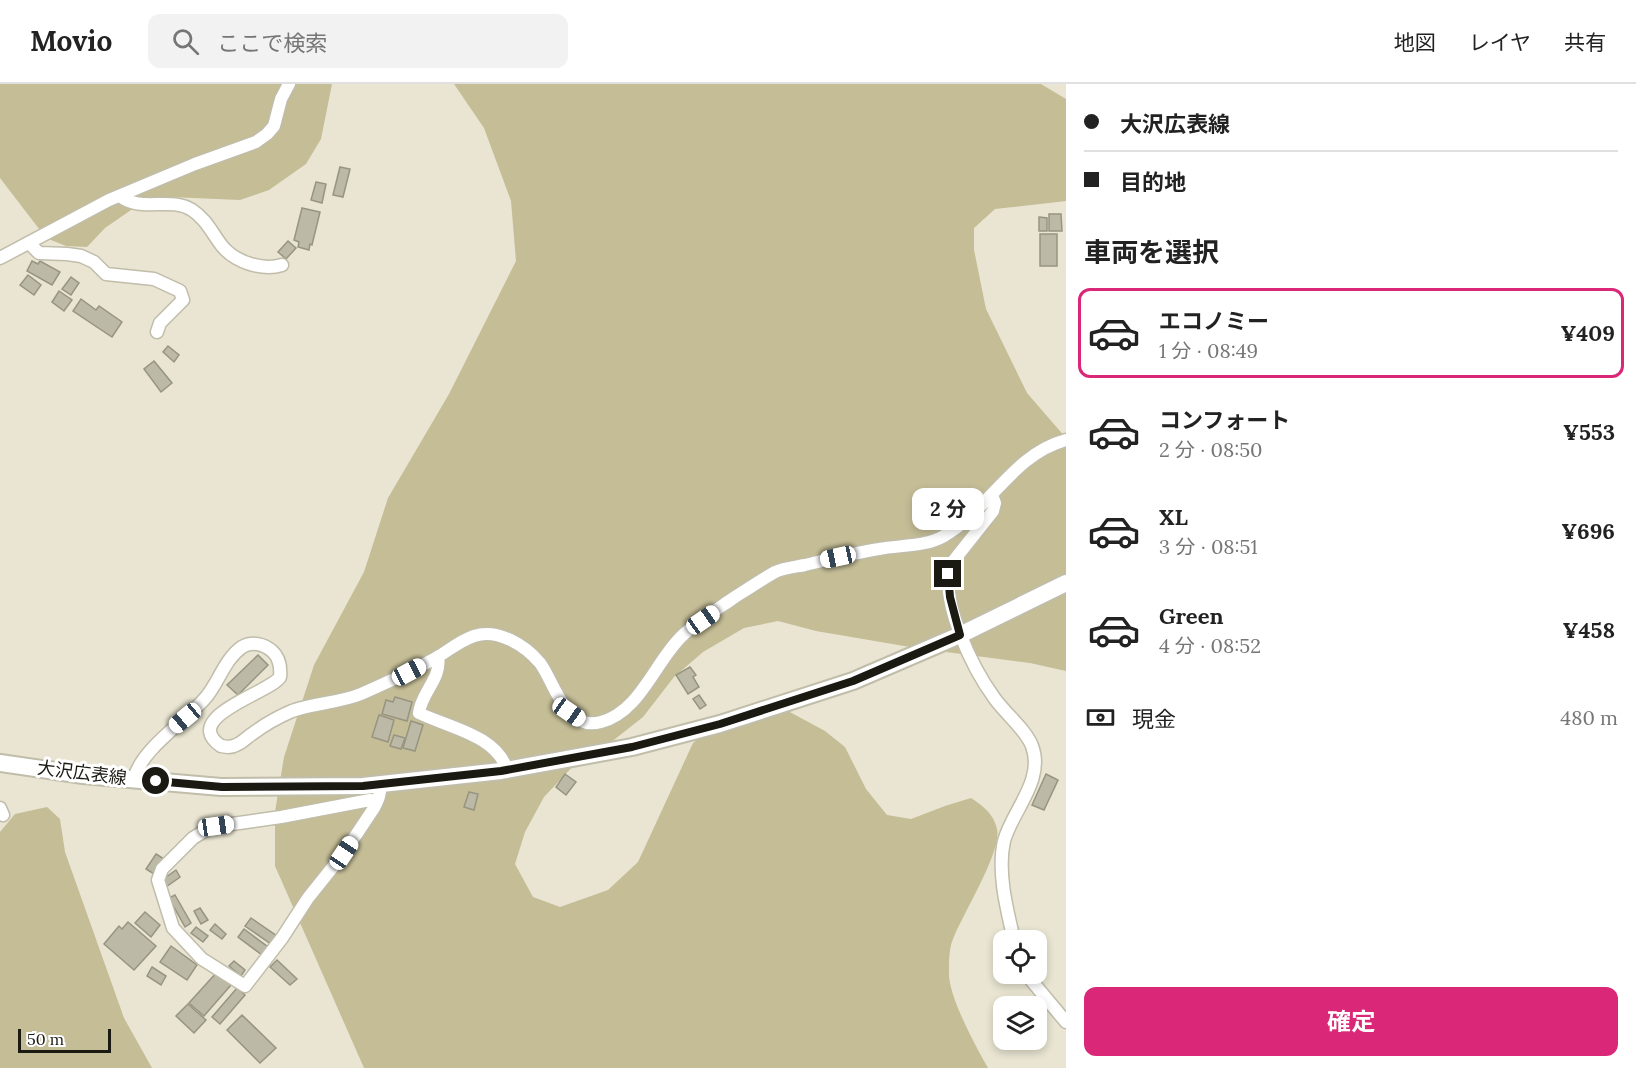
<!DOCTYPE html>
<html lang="ja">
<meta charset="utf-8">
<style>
:root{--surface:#fff;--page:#f2f2f2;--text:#222;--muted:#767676;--line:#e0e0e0;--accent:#db2777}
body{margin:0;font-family:Lora,"Noto Sans JP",serif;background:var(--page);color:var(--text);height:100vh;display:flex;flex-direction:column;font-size:22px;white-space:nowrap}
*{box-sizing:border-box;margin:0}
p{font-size:20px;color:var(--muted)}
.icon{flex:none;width:33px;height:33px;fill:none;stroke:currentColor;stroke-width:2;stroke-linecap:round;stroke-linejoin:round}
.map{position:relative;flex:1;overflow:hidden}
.side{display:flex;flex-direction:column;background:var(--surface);width:570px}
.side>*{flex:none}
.top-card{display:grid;align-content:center;height:132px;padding:0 18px;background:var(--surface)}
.buttons{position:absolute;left:993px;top:846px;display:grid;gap:12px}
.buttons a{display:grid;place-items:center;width:54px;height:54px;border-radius:12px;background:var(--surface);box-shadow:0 3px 9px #0003;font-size:30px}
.scale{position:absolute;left:18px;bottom:15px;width:93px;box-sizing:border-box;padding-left:6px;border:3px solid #1a1912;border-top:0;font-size:16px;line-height:21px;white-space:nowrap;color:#1a1912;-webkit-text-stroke:4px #fff;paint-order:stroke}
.end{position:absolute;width:27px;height:27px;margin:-14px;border:8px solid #1a1912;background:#fff;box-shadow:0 0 0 3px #fff}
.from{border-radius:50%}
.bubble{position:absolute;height:42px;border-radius:12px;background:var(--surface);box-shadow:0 3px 9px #0003;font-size:20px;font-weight:700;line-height:42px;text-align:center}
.car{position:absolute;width:18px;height:36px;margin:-18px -9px;border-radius:8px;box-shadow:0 0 4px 2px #0007;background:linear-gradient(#fff 24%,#345 0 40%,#fff 0 76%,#345 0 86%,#fff 0)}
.top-card b{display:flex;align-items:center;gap:21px;height:57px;font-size:22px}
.top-card b+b{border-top:2px solid var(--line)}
.top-card i{width:15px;height:15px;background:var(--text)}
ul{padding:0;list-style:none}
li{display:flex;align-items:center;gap:18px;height:90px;margin:0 12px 9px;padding:0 6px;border:3px solid transparent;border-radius:12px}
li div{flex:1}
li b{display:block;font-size:22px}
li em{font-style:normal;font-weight:700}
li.active{border-color:var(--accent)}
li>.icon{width:54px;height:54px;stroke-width:1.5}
h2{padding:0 18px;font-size:27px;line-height:72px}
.pay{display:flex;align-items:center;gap:15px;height:66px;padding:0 18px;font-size:22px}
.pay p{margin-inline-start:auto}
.primary-button{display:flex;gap:12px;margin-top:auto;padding:12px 18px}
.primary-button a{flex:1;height:69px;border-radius:12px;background:var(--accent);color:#fff;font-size:24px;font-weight:700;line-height:69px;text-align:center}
header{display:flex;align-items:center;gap:36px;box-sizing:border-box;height:84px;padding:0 30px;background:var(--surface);border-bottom:2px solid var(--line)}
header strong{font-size:28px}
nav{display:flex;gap:33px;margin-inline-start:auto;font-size:21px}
.search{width:420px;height:54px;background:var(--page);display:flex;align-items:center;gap:15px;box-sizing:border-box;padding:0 21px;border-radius:12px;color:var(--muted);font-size:22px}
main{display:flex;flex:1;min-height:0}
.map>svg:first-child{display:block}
</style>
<header>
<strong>Movio</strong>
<div class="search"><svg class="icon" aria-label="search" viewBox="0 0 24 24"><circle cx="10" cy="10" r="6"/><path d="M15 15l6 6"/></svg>ここで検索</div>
<nav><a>地図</a><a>レイヤ</a><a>共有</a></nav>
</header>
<main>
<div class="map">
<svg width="1066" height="984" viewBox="0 0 1066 984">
<rect width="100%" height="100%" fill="#e9e5d2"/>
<g fill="#c4bd96">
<polygon points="0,0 332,0 321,55 306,80 269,106 240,116 170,113 131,126 105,144 87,163 66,162 46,154 0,94"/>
<path d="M454,0H1041L1066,15V117L995,125L974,144V166L986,225L1027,309L1066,354V587L1030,579L916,564L816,547L778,537L744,544L703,568L674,593L643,633L610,659L576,679L544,713L525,748L515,780L533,813L560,823L608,806L638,778L693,659L722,635L786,626L825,647L845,663L866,705L887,731L911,735L945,722L971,714C982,721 994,730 997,745C1002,768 962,831 953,855C949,864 949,877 949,887C947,910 976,963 988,984H364L275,782V728L284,673L314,581L364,488L388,414L449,310L516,177L511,117L484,44Z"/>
<polygon points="47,723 60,735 65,768 124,934 152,984 0,984 0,748 15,730"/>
</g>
<g fill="#bcb9a6" stroke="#979482" stroke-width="1.5">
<polygon points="340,83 350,85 343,113 333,111"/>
<polygon points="316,98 326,100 322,119 311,116"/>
<polygon points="302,124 320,128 312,161 310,160 309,166 298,163 299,158 294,156"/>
<polygon points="1049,130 1061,130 1062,147 1049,147"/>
<polygon points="1039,133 1047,134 1047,147 1039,147"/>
<rect x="1040" y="150" width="17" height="32"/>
<polygon points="288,157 296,164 286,175 278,168"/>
<polygon points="32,177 38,180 40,177 60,188 52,201 27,187"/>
<polygon points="28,191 41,201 34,211 20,201"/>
<polygon points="71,193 79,199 71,211 62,205"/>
<polygon points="59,207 72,216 64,227 52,218"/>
<polygon points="81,215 96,226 99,222 122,238 112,253 73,227"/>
<polygon points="168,262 179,271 174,278 163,268"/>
<polygon points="154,277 172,299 161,308 144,285"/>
<polygon points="258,571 268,581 238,611 227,601"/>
<polygon points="690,583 696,591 693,593 699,603 688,610 676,591"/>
<polygon points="699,611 706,621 700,625 693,615"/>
<polygon points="395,613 412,618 407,637 382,630 386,616 393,618"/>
<polygon points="379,631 394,636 388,658 372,653"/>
<polygon points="411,637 423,641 415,667 403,664"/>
<polygon points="394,651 405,654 401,665 390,662"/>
<polygon points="565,690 576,698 566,711 556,703"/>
<polygon points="1046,690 1058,696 1044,726 1032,721"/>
<polygon points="469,708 478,710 474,726 464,723"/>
<polygon points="156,770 164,775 154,790 146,785"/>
<polygon points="176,786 180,793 166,803 162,796"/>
<polygon points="175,811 191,839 185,843 169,814"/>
<polygon points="200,824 208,836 201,840 194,827"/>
<polygon points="145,828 160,841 151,853 135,839"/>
<polygon points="251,834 277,852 271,860 245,842"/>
<polygon points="128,838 156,862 134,886 104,860 119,842 122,845"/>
<polygon points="215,840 226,850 222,855 210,846"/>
<polygon points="196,843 208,852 203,858 191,849"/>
<polygon points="244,845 268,863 262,871 238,853"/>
<polygon points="171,862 197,881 187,896 160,878"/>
<polygon points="277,876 297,895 290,901 270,883"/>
<polygon points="234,877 245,886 241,892 229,882"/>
<polygon points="152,883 166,892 161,901 147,892"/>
<polygon points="217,888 231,901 204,932 189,919"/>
<polygon points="237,904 245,911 220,940 212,933"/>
<polygon points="188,920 206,936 194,949 176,932"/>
<polygon points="242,931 276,964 260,979 227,946"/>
</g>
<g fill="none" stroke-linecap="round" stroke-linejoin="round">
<g stroke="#c0bdaa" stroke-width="15">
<g id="street">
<path d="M120,112C141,129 170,112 192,126C206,135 212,149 222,162C235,178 262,187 282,181"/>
<polyline points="29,159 39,169 67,170 81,172 94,178 106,190 154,195 180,207 183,216 160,239 157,248"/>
<polyline points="0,174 109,116 195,80 256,58 267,50 274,42 281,15 289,0"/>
<path d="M992,411L995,419L993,427L951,480C939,517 973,585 995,615C1006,630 1026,646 1032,662C1045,696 1012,727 1004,757C997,788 1007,826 1014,856"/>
<path d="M438,573C442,594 421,609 419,629C447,643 497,651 507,686"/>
<path d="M134,695C142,663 187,637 207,612C219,597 225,575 242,563C252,557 264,560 272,567C280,574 281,583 280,593C270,609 179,633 221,662C226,663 231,664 236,661C242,659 247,653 252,650C264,641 278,633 292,627C314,619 339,619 361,610C386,599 410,588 434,575C447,568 459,557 474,552C497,544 525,561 540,579C555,599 565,648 601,638C641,627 655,577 683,551C697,538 716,526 732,515C746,506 761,496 775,488C784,484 795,483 805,481C830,475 854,469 879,465C900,461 925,463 944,452C989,426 1013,370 1066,356"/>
<path d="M377,717L370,716L281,733L211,743L193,754L162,785L158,796L173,844L202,875L245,902L282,854L308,814L344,769L374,724C378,716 381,710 380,701"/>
<polyline points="0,724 3,731"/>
<polyline points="1026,890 1066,938"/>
</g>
</g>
<g stroke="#c0bdaa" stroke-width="20">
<polyline id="secondary" points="0,679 83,691 221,703 363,702 501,687 632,663 720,640 853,597 960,551 1066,499"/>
</g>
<use href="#street" stroke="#fff" stroke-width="12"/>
<use href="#secondary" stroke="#fff" stroke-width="16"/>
</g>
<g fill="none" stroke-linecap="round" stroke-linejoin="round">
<polyline stroke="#1a1912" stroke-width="8" points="156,697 222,703 363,702 501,687 632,663 720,640 853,597 960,551 950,513 948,490"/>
</g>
<g text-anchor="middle" stroke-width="6" stroke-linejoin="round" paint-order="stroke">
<g font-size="18" fill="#1a1912" stroke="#fff">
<text transform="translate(82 689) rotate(7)" y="6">大沢広表線</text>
</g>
</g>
</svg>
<div class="buttons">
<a><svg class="icon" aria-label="locate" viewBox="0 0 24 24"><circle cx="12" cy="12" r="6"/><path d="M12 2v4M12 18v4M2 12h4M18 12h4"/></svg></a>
<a><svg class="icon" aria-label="layers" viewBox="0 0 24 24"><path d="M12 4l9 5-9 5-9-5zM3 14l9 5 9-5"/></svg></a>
</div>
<div class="scale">50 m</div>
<i class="end from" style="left:156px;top:697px"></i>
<i class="end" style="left:948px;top:490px"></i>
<div class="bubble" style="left:912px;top:404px;width:72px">2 分</div>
<i class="car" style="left:838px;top:473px;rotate:258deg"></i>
<i class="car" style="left:703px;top:536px;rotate:55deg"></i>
<i class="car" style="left:409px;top:588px;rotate:62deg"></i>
<i class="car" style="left:569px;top:628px;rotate:125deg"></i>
<i class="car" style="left:185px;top:634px;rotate:230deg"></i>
<i class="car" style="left:216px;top:742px;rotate:82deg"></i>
<i class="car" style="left:344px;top:769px;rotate:34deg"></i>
</div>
<section class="side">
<div class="top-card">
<b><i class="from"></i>大沢広表線</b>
<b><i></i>目的地</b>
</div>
<h2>車両を選択</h2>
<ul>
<li class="active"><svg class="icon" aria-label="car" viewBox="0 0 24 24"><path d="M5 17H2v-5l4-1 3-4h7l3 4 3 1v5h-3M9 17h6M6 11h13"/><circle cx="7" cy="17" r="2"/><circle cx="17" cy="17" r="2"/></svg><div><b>エコノミー</b><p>1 分 · 08:49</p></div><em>¥409</em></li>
<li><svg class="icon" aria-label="car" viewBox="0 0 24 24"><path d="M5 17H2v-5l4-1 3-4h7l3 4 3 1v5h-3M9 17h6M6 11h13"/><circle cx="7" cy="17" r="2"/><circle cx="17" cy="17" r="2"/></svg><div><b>コンフォート</b><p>2 分 · 08:50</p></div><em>¥553</em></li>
<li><svg class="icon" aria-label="car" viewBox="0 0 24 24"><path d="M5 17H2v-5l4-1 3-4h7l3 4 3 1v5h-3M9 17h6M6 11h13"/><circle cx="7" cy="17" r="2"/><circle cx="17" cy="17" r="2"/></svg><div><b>XL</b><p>3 分 · 08:51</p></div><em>¥696</em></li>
<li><svg class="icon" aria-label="car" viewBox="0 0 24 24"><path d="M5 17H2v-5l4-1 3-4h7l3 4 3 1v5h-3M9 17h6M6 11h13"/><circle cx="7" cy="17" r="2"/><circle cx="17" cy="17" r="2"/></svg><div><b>Green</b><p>4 分 · 08:52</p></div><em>¥458</em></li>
</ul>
<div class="pay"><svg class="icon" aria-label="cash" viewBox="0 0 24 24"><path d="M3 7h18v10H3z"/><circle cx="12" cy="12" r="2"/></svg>現金<p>480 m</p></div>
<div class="primary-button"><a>確定</a></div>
</section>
</main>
